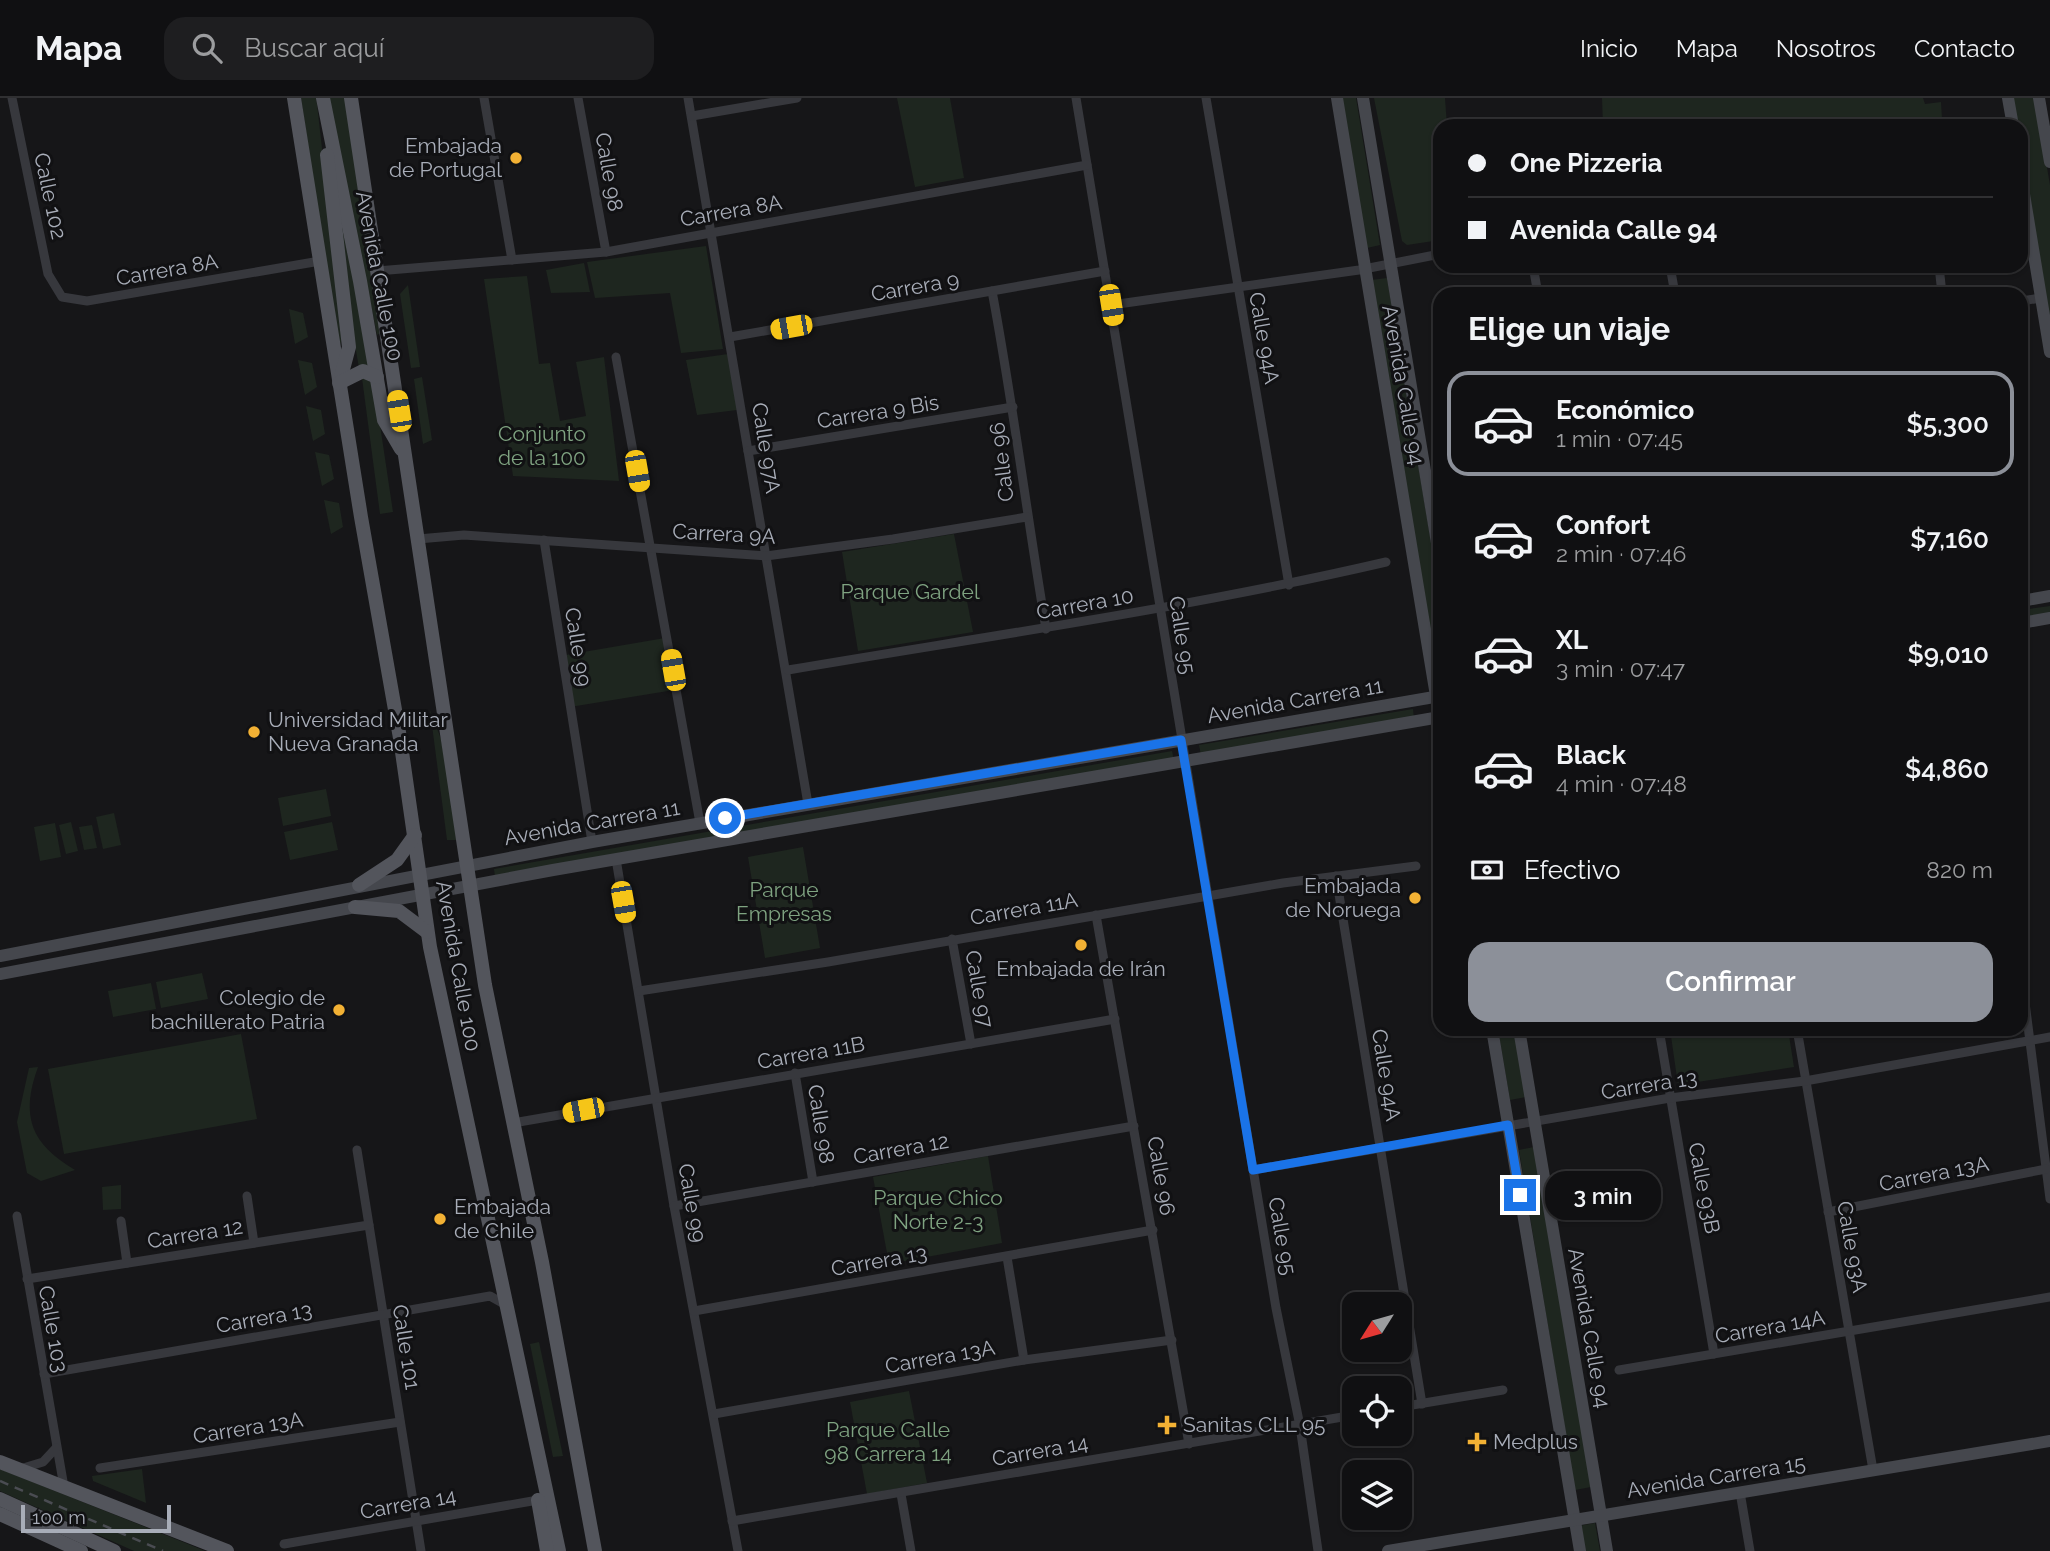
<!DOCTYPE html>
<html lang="es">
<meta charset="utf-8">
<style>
:root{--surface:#101012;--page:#1e1e20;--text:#f1f3f6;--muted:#9c9d9f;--line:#303032;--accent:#8c9099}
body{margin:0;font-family:Raleway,sans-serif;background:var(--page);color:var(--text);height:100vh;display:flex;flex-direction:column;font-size:26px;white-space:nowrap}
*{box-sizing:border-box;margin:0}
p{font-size:23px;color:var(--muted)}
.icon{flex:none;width:38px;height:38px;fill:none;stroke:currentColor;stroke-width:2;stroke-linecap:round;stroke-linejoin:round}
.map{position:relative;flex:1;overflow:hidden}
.details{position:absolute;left:1433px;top:189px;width:595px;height:749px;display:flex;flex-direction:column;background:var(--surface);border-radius:21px;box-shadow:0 2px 5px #0004,0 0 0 2px var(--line)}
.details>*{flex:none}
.hud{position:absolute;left:1433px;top:21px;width:595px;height:154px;border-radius:21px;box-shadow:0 2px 5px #0004,0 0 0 2px var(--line);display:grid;align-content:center;height:154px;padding:0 35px;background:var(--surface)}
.needle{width:46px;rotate:233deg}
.controls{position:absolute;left:1342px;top:1194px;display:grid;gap:14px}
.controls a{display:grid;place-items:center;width:70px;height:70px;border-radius:14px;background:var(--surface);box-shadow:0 2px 5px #0004,0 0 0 2px var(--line);font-size:35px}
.scale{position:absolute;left:21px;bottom:18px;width:150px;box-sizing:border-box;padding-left:7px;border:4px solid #a8adb8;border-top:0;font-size:19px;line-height:24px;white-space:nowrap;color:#a8adb8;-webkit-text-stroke:5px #111113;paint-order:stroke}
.end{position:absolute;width:32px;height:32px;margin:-16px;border:9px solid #1a73e8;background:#fff;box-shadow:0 0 0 4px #fff}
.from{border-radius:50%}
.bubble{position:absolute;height:49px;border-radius:21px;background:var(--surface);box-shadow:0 2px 5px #0004,0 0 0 2px var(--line);font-size:23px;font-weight:600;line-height:49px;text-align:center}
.car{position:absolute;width:21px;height:42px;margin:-21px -10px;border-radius:9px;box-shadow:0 0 5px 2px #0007;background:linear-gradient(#f5c518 24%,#345 0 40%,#f5c518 0 76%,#345 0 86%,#f5c518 0)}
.hud b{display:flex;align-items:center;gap:24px;height:66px;font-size:26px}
.hud b+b{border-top:2px solid var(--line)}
.hud i{width:18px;height:18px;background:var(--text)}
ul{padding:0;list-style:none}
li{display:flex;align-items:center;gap:21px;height:105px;margin:0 14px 10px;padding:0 21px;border:4px solid transparent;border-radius:21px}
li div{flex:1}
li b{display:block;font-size:26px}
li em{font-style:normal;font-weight:600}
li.active{border-color:var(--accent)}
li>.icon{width:63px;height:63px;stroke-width:1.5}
h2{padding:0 35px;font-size:32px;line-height:84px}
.pay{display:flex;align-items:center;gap:18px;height:77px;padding:0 35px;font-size:26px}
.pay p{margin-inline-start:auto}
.action{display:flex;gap:14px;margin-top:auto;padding:14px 35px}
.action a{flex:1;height:80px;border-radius:21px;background:var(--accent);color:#fff;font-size:28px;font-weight:600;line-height:80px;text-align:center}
header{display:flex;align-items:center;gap:42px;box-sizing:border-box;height:98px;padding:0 35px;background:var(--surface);border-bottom:2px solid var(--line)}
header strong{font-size:33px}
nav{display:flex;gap:38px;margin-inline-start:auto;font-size:24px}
.search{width:490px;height:63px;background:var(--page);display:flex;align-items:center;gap:18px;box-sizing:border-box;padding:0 24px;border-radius:21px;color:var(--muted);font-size:26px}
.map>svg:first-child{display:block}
</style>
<header>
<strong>Mapa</strong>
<div class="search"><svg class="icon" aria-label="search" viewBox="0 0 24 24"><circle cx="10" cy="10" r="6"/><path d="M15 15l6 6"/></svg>Buscar aquí</div>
<nav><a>Inicio</a><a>Mapa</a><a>Nosotros</a><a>Contacto</a></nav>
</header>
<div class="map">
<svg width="2050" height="1453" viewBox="0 0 2050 1453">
<rect width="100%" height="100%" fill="#161618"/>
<g fill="#1e261f">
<polygon points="301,0 316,0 317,6 343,237 339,251"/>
<polygon points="329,0 347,0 380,235 377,237"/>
<polygon points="897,0 950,0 964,80 915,89"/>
<polygon points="1342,0 1356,0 1380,147 1367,150"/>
<polygon points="1374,0 1445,0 1447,28 1440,28 1440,142 1407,147 1402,143"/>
<polygon points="1602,0 1923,0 1925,6 1941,4 1942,21 1911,28 1603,28"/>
<polygon points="2013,0 2035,0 2050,87 2050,225 2021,48 2021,28 2018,28"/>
<polygon points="336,88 372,270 359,270 350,218"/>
<polygon points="706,148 723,251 681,255 670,195 595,200 587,164"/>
<polygon points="584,165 590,194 551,195 546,172"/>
<polygon points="527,178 539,266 550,265 560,323 586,318 576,264 604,259 619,383 513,378 484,181"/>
<polygon points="1387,180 1440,498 1440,574 1437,574 1371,182"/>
<polygon points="408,187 420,269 411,270 400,196"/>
<polygon points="289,211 303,215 308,239 295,246"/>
<polygon points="728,256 737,312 697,317 686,262"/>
<polygon points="298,262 312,265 317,289 305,297"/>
<polygon points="422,279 432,342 423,346 414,281"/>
<polygon points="362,280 373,280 393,414 380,416"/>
<polygon points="306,308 321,312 325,336 313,343"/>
<polygon points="315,354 329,357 334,381 322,388"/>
<polygon points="324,402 339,405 343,429 331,436"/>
<polygon points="954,436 973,534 858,553 842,454"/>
<polygon points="2050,508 2050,516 2021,520 2021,512"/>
<polygon points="665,540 674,592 570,609 560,558"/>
<polygon points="1413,611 1414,621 1201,657 1199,647"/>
<polygon points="430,612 441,641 458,742 447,742"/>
<polygon points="1172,653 1174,662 495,779 494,771"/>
<polygon points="326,691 331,718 283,728 278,700"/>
<polygon points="114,715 121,747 103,751 96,719"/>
<polygon points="71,724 78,753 66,756 59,727"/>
<polygon points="332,724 338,752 290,762 284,734"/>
<polygon points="55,725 61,759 40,763 34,729"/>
<polygon points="92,727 97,750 84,752 79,729"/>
<polygon points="803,749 820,850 765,860 748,759"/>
<polygon points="202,875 208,901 161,910 156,884"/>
<polygon points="151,885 156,911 113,919 108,893"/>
<polygon points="1498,931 1514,931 1526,999 1510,1002"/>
<polygon points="1670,931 1788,931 1794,969 1678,987"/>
<polygon points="241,936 257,1021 64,1056 48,971"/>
<path d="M38,969C20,1018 31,1046 75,1072L41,1083L27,1075L17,1024L29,970Z"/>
<polygon points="1534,1049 1591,1389 1575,1392 1519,1052"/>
<polygon points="988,1058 1002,1145 889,1166 873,1079"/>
<polygon points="121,1087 121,1111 103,1112 102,1089"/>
<polygon points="539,1244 563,1358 553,1359 530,1246"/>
<polygon points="909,1293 927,1385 867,1396 850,1304"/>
<polygon points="0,1371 188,1446 205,1453 134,1453 0,1393"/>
<polygon points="142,1371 146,1405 93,1383 92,1378"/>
<polygon points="1595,1425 1600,1453 1584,1453 1579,1428"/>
</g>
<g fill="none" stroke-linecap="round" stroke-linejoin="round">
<g stroke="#37383d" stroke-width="9">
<polyline points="12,0 48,176 62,199 87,203 320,163"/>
<polyline points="484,0 512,162"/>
<polyline points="578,0 606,154"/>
<polyline points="688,0 808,706"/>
<polyline points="1076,0 1276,1210 1300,1328 1318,1453"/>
<polyline points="1206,0 1289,487"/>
<polyline points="692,18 797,0"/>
<polyline points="1533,168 1538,196"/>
<polyline points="1670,168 1675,196"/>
<polyline points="1939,168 1942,196"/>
<polyline points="377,173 606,154 1087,67"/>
<path d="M992,193C1013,305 1027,418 1046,531"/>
<polyline points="2021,203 2041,200"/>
<polyline points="1111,207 1359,172 1440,156"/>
<polyline points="730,239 1105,173"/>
<polyline points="616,259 700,725"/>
<polyline points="2021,350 2024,350"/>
<polyline points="748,353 1013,309"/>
<polyline points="418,441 464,437 766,458 893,441 1027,419"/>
<polyline points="544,442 592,744"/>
<path d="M788,572C988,538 1188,510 1386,464"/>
<polyline points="616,761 674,1108 738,1453"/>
<polyline points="1336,778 1422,1306"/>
<polyline points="1096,817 1189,1346"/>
<polyline points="952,841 971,946"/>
<polyline points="2021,873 2050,1101"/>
<polyline points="639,893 828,864 1283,785 1416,768"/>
<polyline points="1659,931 1714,1256"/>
<polyline points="1797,931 1873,1372"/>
<polyline points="795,975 813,1084"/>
<polyline points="513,1025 1115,921"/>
<polyline points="357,1052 421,1453"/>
<polyline points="1253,1072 1670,1000 1805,983 2050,939"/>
<polyline points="247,1098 254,1145"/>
<polyline points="674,1108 1134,1028"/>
<polyline points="1828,1114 2046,1071"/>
<polyline points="17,1118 64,1389"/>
<polyline points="121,1123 127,1165"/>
<polyline points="1007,1159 1024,1262"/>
<polyline points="27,1181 369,1127"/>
<polyline points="694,1213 1153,1132"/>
<polyline points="1619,1272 2050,1199"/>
<polyline points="44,1276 490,1198 506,1207"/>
<polyline points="1400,1309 1503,1292"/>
<polyline points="714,1316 1024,1262 1172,1242"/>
<polyline points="100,1370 400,1324"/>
<polyline points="20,1371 43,1364 56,1350"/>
<polyline points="1740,1394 1750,1453"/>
<polyline points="901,1396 911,1453"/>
<polyline points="732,1423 1354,1317"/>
<polyline points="284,1446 538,1402"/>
</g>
<g stroke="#45474d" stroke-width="12">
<polyline points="1337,0 1440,622"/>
<polyline points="1363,0 1440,463"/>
<polyline points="2008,0 2013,28"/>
<polyline points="2039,0 2050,64"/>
<polyline points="2021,78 2050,254"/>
<polyline points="2021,503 2050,498"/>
<polyline points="2021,525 2050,520"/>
<polyline points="0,858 592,744 1440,598"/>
<polyline points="0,876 553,772 1440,619"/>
<polyline points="1492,931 1580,1453"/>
<polyline points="1519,931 1607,1453"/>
<polyline points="1388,1453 2050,1343"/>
</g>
<g stroke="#53555c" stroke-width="14">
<polyline points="294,0 361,419 400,640 430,849 559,1453"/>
<polyline points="323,0 360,183 384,322 401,351"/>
<polyline points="351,0 485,887 542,1164 595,1453"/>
<polyline points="327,57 349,249 341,279"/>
<polyline points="339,285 363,273 377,279"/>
<polyline points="359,787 397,762 415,737"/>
<polyline points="355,809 399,813 427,834"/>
<polyline points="0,1364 227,1453"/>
<polyline points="0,1401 114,1453"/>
<polyline points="538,1402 547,1453"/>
<polyline points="0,1416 81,1453"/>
</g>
<polyline stroke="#4a4c52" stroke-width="2.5" stroke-dasharray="9 7" stroke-linecap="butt" points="0,1383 163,1453"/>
</g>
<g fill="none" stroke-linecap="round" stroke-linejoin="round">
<polyline stroke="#1a73e8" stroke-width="9" points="725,720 1181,642 1253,1072 1508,1027 1520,1097"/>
</g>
<g fill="#f2b134" stroke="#111113" stroke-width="2.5">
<circle cx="516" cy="60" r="7"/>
<circle cx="254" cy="634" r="7"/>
<circle cx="1415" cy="800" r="7"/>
<circle cx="1081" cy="847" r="7"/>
<circle cx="339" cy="912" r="7"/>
<circle cx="440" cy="1121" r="7"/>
<path d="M1163.5 1316.5h7v7h7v7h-7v7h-7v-7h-7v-7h7z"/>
<path d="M1473.5 1333.5h7v7h7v7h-7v7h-7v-7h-7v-7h7z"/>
</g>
<g text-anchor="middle" stroke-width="6" stroke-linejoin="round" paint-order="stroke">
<g font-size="21" fill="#a8adb8" stroke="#111113" text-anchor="start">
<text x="502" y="55" text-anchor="end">Embajada<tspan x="502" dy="24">de Portugal</tspan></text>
<text x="268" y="629">Universidad Militar<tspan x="268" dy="24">Nueva Granada</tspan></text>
<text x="1401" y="795" text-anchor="end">Embajada<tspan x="1401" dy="24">de Noruega</tspan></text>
<text x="1081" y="878" text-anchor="middle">Embajada de Irán</text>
<text x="325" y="907" text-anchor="end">Colegio de<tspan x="325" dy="24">bachillerato Patria</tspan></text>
<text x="454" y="1116">Embajada<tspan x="454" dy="24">de Chile</tspan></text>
<text x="1183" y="1334">Sanitas CLL 95</text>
<text x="1493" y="1351">Medplus</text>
</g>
<g font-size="21" fill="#a8adb8" stroke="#111113">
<text transform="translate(609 74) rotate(80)" y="7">Calle 98</text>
<text transform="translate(50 98) rotate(78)" y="7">Calle 102</text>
<text transform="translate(731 113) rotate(-10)" y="7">Carrera 8A</text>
<text transform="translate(167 172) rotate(-10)" y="7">Carrera 8A</text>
<text transform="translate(379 178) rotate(79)" y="7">Avenida Calle 100</text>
<text transform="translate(915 189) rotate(-10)" y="7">Carrera 9</text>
<text transform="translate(1264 240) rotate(80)" y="7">Calle 94A</text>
<text transform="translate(1403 287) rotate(80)" y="7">Avenida Calle 94</text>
<text transform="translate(878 314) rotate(-9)" y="7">Carrera 9 Bis</text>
<text transform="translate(766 350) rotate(81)" y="7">Calle 97A</text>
<text transform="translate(1002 364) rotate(-97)" y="7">Calle 96</text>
<text transform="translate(724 436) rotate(3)" y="7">Carrera 9A</text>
<text transform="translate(1085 506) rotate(-10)" y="7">Carrera 10</text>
<text transform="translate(1182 537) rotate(81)" y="7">Calle 95</text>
<text transform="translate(578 549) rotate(81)" y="7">Calle 99</text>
<text transform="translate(1295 603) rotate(-10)" y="7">Avenida Carrera 11</text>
<text transform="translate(592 725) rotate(-10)" y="7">Avenida Carrera 11</text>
<text transform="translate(1024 811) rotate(-10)" y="7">Carrera 11A</text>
<text transform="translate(458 868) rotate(80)" y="7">Avenida Calle 100</text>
<text transform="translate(979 891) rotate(80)" y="7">Calle 97</text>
<text transform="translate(811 955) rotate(-10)" y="7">Carrera 11B</text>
<text transform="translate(1386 977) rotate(81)" y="7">Calle 94A</text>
<text transform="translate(1649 987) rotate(-9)" y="7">Carrera 13</text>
<text transform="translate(821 1026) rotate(81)" y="7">Calle 98</text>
<text transform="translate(901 1051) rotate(-10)" y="7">Carrera 12</text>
<text transform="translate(1934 1076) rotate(-11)" y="7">Carrera 13A</text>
<text transform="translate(1161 1078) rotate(80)" y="7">Calle 96</text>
<text transform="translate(1704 1090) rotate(79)" y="7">Calle 93B</text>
<text transform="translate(692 1105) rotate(80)" y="7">Calle 99</text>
<text transform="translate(195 1136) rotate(-9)" y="7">Carrera 12</text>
<text transform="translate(1282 1138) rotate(80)" y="7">Calle 95</text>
<text transform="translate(1852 1149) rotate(80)" y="7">Calle 93A</text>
<text transform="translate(879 1163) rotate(-10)" y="7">Carrera 13</text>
<text transform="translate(264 1220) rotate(-10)" y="7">Carrera 13</text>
<text transform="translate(1770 1229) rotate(-10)" y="7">Carrera 14A</text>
<text transform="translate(1589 1230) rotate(80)" y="7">Avenida Calle 94</text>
<text transform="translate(53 1231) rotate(80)" y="7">Calle 103</text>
<text transform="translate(406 1249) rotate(81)" y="7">Calle 101</text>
<text transform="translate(940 1259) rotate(-10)" y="7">Carrera 13A</text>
<text transform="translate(248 1330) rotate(-9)" y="7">Carrera 13A</text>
<text transform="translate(1040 1353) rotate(-10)" y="7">Carrera 14</text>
<text transform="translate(1716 1379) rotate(-9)" y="7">Avenida Carrera 15</text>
<text transform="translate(408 1406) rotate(-10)" y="7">Carrera 14</text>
</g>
<g font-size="21" fill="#7fa381" stroke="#111113">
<text x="542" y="343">Conjunto<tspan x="542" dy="24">de la 100</tspan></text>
<text x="910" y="501">Parque Gardel</text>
<text x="784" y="799">Parque<tspan x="784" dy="24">Empresas</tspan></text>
<text x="938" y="1107">Parque Chico<tspan x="938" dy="24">Norte 2-3</tspan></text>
<text x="888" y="1339">Parque Calle<tspan x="888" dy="24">98 Carrera 14</tspan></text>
</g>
</g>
</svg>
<div class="controls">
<a><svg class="needle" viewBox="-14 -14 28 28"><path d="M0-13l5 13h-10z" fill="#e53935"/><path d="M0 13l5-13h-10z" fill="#9c9d9f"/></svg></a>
<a><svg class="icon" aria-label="locate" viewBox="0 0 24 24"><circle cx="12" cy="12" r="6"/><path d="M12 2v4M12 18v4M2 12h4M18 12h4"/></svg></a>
<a><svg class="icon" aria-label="layers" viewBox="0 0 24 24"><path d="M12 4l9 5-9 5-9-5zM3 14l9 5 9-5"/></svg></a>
</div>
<div class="scale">100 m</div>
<i class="end from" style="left:725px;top:720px"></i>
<i class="end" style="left:1520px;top:1097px"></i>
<div class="bubble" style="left:1545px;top:1073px;width:116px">3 min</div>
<i class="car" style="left:1111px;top:207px;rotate:171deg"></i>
<i class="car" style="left:791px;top:229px;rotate:260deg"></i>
<i class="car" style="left:399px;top:313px;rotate:351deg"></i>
<i class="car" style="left:637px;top:373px;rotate:170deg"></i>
<i class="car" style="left:673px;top:572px;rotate:350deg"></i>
<i class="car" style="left:623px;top:804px;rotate:170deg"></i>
<i class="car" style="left:583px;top:1012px;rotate:259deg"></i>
<div class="hud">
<b><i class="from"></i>One Pizzeria</b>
<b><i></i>Avenida Calle 94</b>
</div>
<section class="details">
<h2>Elige un viaje</h2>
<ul>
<li class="active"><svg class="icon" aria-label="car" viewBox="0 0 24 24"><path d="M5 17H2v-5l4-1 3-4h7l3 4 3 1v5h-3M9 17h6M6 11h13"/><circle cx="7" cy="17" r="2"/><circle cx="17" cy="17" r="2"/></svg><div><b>Económico</b><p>1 min · 07:45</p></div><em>$5,300</em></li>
<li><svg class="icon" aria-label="car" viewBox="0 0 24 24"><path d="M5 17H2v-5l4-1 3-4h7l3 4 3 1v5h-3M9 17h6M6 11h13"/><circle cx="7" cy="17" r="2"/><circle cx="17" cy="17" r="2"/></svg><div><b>Confort</b><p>2 min · 07:46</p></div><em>$7,160</em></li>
<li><svg class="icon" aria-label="car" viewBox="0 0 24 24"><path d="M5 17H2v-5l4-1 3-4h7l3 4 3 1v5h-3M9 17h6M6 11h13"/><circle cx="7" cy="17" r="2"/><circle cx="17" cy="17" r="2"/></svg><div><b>XL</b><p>3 min · 07:47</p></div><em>$9,010</em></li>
<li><svg class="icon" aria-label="car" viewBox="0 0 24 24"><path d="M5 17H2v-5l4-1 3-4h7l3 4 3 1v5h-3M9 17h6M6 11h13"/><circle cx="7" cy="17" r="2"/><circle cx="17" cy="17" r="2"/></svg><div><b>Black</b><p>4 min · 07:48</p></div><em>$4,860</em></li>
</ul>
<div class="pay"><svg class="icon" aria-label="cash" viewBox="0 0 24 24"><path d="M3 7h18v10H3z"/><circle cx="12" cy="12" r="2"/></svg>Efectivo<p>820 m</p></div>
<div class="action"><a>Confirmar</a></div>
</section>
</div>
